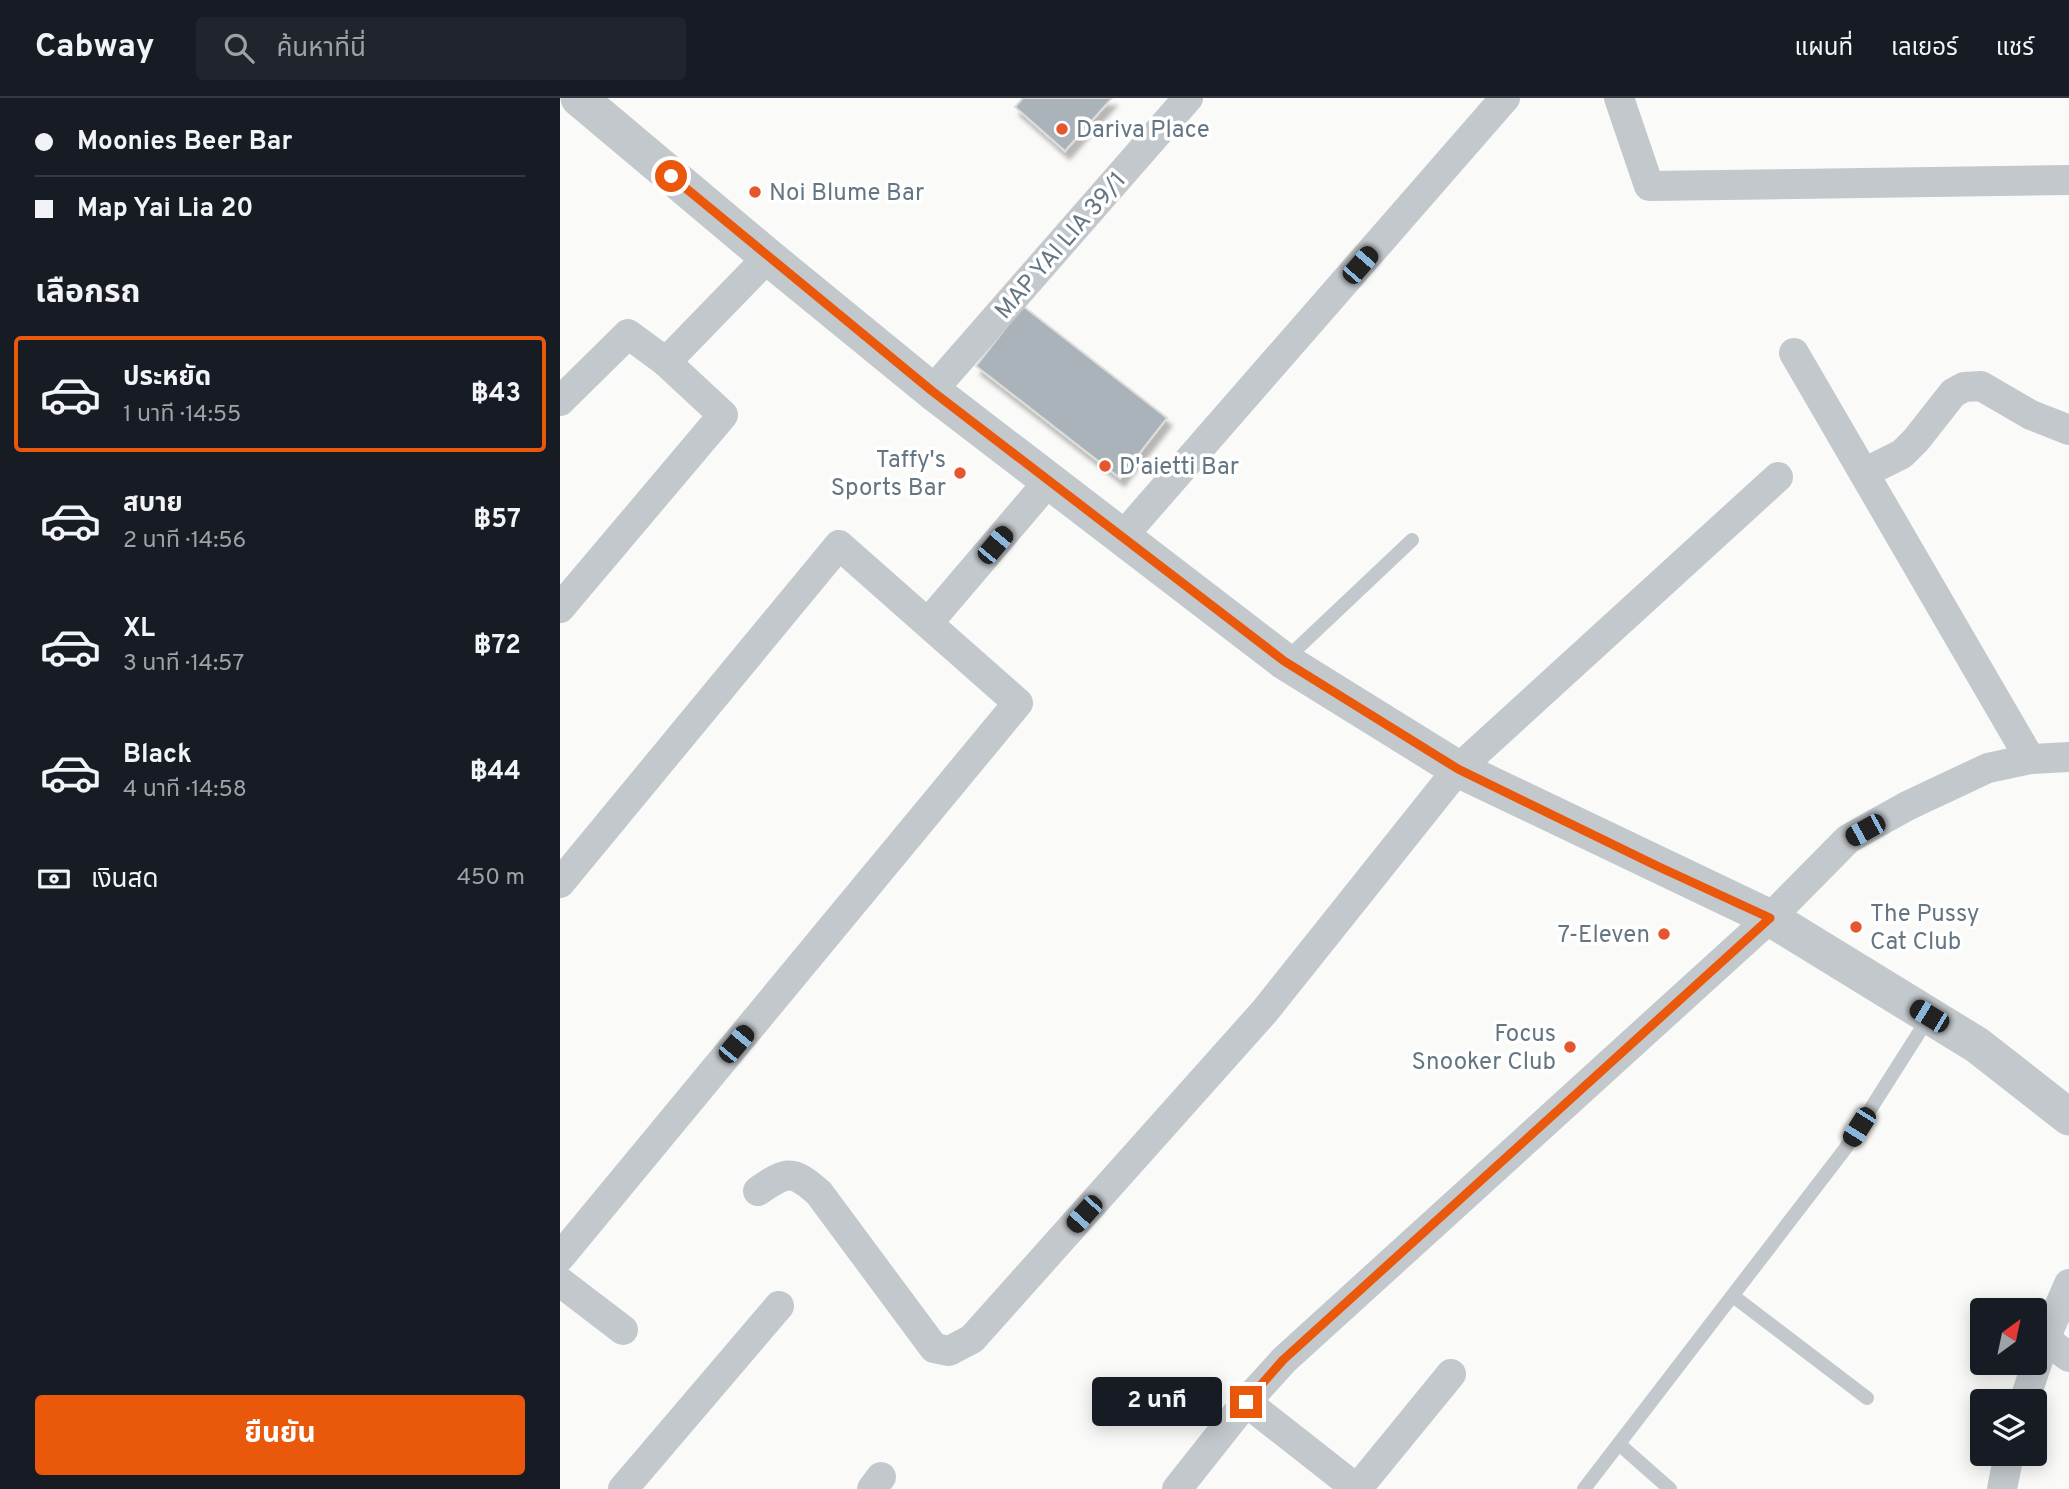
<!DOCTYPE html>
<html lang="th">
<meta charset="utf-8">
<style>
:root{--surface:#171b24;--page:#20242c;--text:#f1f3f6;--muted:#9ea1a6;--line:#363941;--accent:#ea580c}
body{margin:0;font-family:Overpass,"Noto Sans Thai",sans-serif;background:var(--page);color:var(--text);height:100vh;display:flex;flex-direction:column;font-size:26px;white-space:nowrap}
*{box-sizing:border-box;margin:0}
p{font-size:23px;color:var(--muted)}
.icon{flex:none;width:38px;height:38px;fill:none;stroke:currentColor;stroke-width:2;stroke-linecap:round;stroke-linejoin:round}
.map{position:relative;flex:1;overflow:hidden}
.details{display:flex;flex-direction:column;background:var(--surface);width:560px}
.details>*{flex:none}
.top-card{display:grid;align-content:center;height:154px;padding:0 35px;background:var(--surface)}
.needle{width:46px;rotate:33deg}
.controls{position:absolute;left:1410px;top:1200px;display:grid;gap:14px}
.controls a{display:grid;place-items:center;width:77px;height:77px;border-radius:7px;background:var(--surface);box-shadow:0 4px 18px #0003;font-size:35px}
.end{position:absolute;width:32px;height:32px;margin:-16px;border:9px solid #ea580c;background:#fff;box-shadow:0 0 0 4px #fff}
.from{border-radius:50%}
.bubble{position:absolute;height:49px;border-radius:7px;background:var(--surface);box-shadow:0 4px 18px #0003;font-size:23px;font-weight:700;line-height:49px;text-align:center}
.car{position:absolute;width:21px;height:42px;margin:-21px -10px;border-radius:9px;box-shadow:0 0 5px 2px #0007;background:linear-gradient(#222 24%,#8ab4d8 0 40%,#222 0 76%,#8ab4d8 0 86%,#222 0)}
.top-card b{display:flex;align-items:center;gap:24px;height:66px;font-size:26px}
.top-card b+b{border-top:2px solid var(--line)}
.top-card i{width:18px;height:18px;background:var(--text)}
ul{padding:0;list-style:none}
li{display:flex;align-items:center;gap:21px;height:116px;margin:0 14px 10px;padding:0 21px;border:4px solid transparent;border-radius:7px}
li div{flex:1}
li b{display:block;font-size:26px}
li em{font-style:normal;font-weight:700}
li.active{border-color:var(--accent)}
li>.icon{width:63px;height:63px;stroke-width:1.5}
h2{padding:0 35px;font-size:32px;line-height:84px}
.pay{display:flex;align-items:center;gap:18px;height:77px;padding:0 35px;font-size:26px}
.pay p{margin-inline-start:auto}
.primary-button{display:flex;gap:14px;margin-top:auto;padding:14px 35px}
.primary-button a{flex:1;height:80px;border-radius:7px;background:var(--accent);color:#fff;font-size:28px;font-weight:700;line-height:80px;text-align:center}
header{display:flex;align-items:center;gap:42px;box-sizing:border-box;height:98px;padding:0 35px;background:var(--surface);border-bottom:2px solid var(--line)}
header strong{font-size:33px}
nav{display:flex;gap:38px;margin-inline-start:auto;font-size:24px}
.search{width:490px;height:63px;background:var(--page);display:flex;align-items:center;gap:18px;box-sizing:border-box;padding:0 24px;border-radius:7px;color:var(--muted);font-size:26px}
main{display:flex;flex:1;min-height:0}
.map>svg:first-child{display:block}
</style>
<header>
<strong>Cabway</strong>
<div class="search"><svg class="icon" aria-label="search" viewBox="0 0 24 24"><circle cx="10" cy="10" r="6"/><path d="M15 15l6 6"/></svg>ค้นหาที่นี่</div>
<nav><a>แผนที่</a><a>เลเยอร์</a><a>แชร์</a></nav>
</header>
<main>
<section class="details">
<div class="top-card">
<b><i class="from"></i>Moonies Beer Bar</b>
<b><i></i>Map Yai Lia 20</b>
</div>
<h2>เลือกรถ</h2>
<ul>
<li class="active"><svg class="icon" aria-label="car" viewBox="0 0 24 24"><path d="M5 17H2v-5l4-1 3-4h7l3 4 3 1v5h-3M9 17h6M6 11h13"/><circle cx="7" cy="17" r="2"/><circle cx="17" cy="17" r="2"/></svg><div><b>ประหยัด</b><p>1 นาที · 14:55</p></div><em>฿43</em></li>
<li><svg class="icon" aria-label="car" viewBox="0 0 24 24"><path d="M5 17H2v-5l4-1 3-4h7l3 4 3 1v5h-3M9 17h6M6 11h13"/><circle cx="7" cy="17" r="2"/><circle cx="17" cy="17" r="2"/></svg><div><b>สบาย</b><p>2 นาที · 14:56</p></div><em>฿57</em></li>
<li><svg class="icon" aria-label="car" viewBox="0 0 24 24"><path d="M5 17H2v-5l4-1 3-4h7l3 4 3 1v5h-3M9 17h6M6 11h13"/><circle cx="7" cy="17" r="2"/><circle cx="17" cy="17" r="2"/></svg><div><b>XL</b><p>3 นาที · 14:57</p></div><em>฿72</em></li>
<li><svg class="icon" aria-label="car" viewBox="0 0 24 24"><path d="M5 17H2v-5l4-1 3-4h7l3 4 3 1v5h-3M9 17h6M6 11h13"/><circle cx="7" cy="17" r="2"/><circle cx="17" cy="17" r="2"/></svg><div><b>Black</b><p>4 นาที · 14:58</p></div><em>฿44</em></li>
</ul>
<div class="pay"><svg class="icon" aria-label="cash" viewBox="0 0 24 24"><path d="M3 7h18v10H3z"/><circle cx="12" cy="12" r="2"/></svg>เงินสด<p>450 m</p></div>
<div class="primary-button"><a>ยืนยัน</a></div>
</section>
<div class="map">
<svg width="1509" height="1391" viewBox="0 0 1509 1391">
<defs>
<filter id="shadow"><feDropShadow dx="4.5" dy="8" stdDeviation="2" flood-color="#0004"/></filter>
</defs>
<rect width="100%" height="100%" fill="#fafaf8"/>
<g fill="#aab3b9" stroke="#dcdcda" stroke-width="2" filter="url(#shadow)">
<polygon points="463,0 552,0 505,53 455,9"/>
<polygon points="463,208 607,320 560,380 416,268"/>
</g>
<g fill="none" stroke-linecap="round" stroke-linejoin="round">
<g stroke="#c3c8cc" stroke-width="14">
<polyline points="725,562 852,442"/>
<polyline points="1173,1198 1307,1300"/>
<polyline points="1059,1346 1110,1391"/>
<polyline points="1024,1391 1285,1051 1369,919"/>
</g>
<g stroke="#c3c8cc" stroke-width="30">
<polyline points="1059,0 1089,88 1509,82"/>
<polyline points="1234,255 1470,661"/>
<polyline points="106,264 208,159"/>
<polyline points="372,293 628,0"/>
<polyline points="0,303 68,236 106,264 163,317 0,510"/>
<polyline points="1304,375 1342,356 1356,342 1393,295 1404,289 1421,288 1471,317 1509,332"/>
<polyline points="563,438 945,0"/>
<polyline points="368,525 488,384"/>
<polyline points="0,785 279,447 458,605 0,1159"/>
<path d="M198,1093C227,1073 232,1071 259,1095L374,1250L389,1253L412,1241L704,914L898,671L1218,379"/>
<polyline points="0,1184 63,1232"/>
<polyline points="1485,1241 1509,1259"/>
<polyline points="686,1304 797,1391"/>
<polyline points="1464,1304 1485,1241 1509,1186"/>
<polyline points="63,1391 219,1208"/>
<polyline points="312,1391 321,1379"/>
<polyline points="617,1391 686,1304 724,1262 1210,820 1288,741 1347,708 1428,670 1470,661 1509,659"/>
<polyline points="797,1391 891,1276"/>
<polyline points="1442,1391 1449,1356"/>
</g>
<polyline stroke="#c3c8cc" stroke-width="37" points="19,0 208,159 372,293 724,563 898,671 1210,820 1417,947 1509,1019"/>
</g>
<g fill="none" stroke-linecap="round" stroke-linejoin="round">
<polyline stroke="#ea580c" stroke-width="9" points="111,78 372,293 724,563 898,671 1097,768 1210,820 723,1262 686,1304"/>
</g>
<g fill="#e4572e" stroke="#fff" stroke-width="2.5">
<circle cx="502" cy="31" r="7"/>
<circle cx="195" cy="94" r="7"/>
<circle cx="545" cy="368" r="7"/>
<circle cx="400" cy="375" r="7"/>
<circle cx="1296" cy="829" r="7"/>
<circle cx="1104" cy="836" r="7"/>
<circle cx="1010" cy="949" r="7"/>
</g>
<g text-anchor="middle" stroke-width="7" stroke-linejoin="round" paint-order="stroke">
<g font-size="24" fill="#657683" stroke="#fff" text-anchor="start">
<text x="516" y="39">Dariva Place</text>
<text x="209" y="102">Noi Blume Bar</text>
<text x="386" y="369" text-anchor="end">Taffy's<tspan x="386" dy="28">Sports Bar</tspan></text>
<text x="559" y="376">D'aietti Bar</text>
<text x="1310" y="823">The Pussy<tspan x="1310" dy="28">Cat Club</tspan></text>
<text x="1090" y="844" text-anchor="end">7-Eleven</text>
<text x="996" y="943" text-anchor="end">Focus<tspan x="996" dy="28">Snooker Club</tspan></text>
</g>
<g font-size="24" fill="#657683" stroke="#fff">
<text transform="translate(500 147) rotate(-49)" y="8">MAP YAI LIA 39/1</text>
</g>
</g>
</svg>
<div class="controls">
<a><svg class="needle" viewBox="-14 -14 28 28"><path d="M0-13l5 13h-10z" fill="#e53935"/><path d="M0 13l5-13h-10z" fill="#9ea1a6"/></svg></a>
<a><svg class="icon" aria-label="layers" viewBox="0 0 24 24"><path d="M12 4l9 5-9 5-9-5zM3 14l9 5 9-5"/></svg></a>
</div>
<i class="end from" style="left:111px;top:78px"></i>
<i class="end" style="left:686px;top:1304px"></i>
<div class="bubble" style="left:532px;top:1279px;width:130px">2 นาที</div>
<i class="car" style="left:800px;top:167px;rotate:41deg"></i>
<i class="car" style="left:435px;top:447px;rotate:40deg"></i>
<i class="car" style="left:1305px;top:732px;rotate:241deg"></i>
<i class="car" style="left:1369px;top:918px;rotate:301deg"></i>
<i class="car" style="left:176px;top:946px;rotate:40deg"></i>
<i class="car" style="left:1299px;top:1029px;rotate:212deg"></i>
<i class="car" style="left:524px;top:1116px;rotate:222deg"></i>
</div>
</main>
